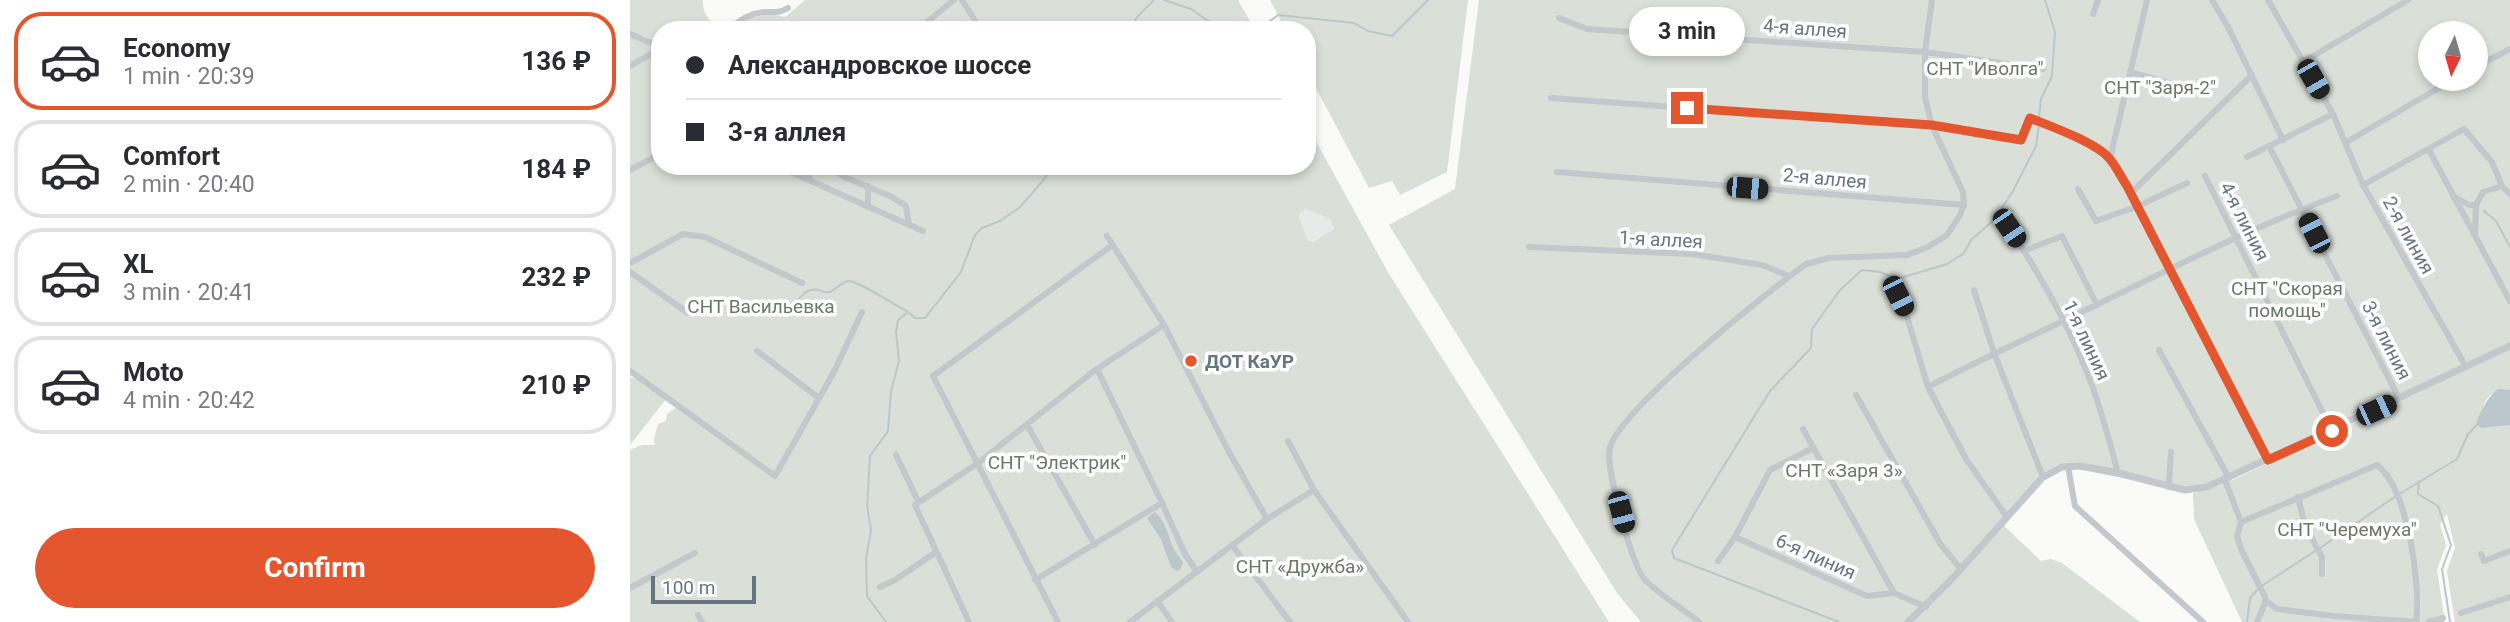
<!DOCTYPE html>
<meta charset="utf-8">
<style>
:root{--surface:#fff;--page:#f2f2f3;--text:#2b2b33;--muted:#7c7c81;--line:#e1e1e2;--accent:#e4572e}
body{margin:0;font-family:Roboto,sans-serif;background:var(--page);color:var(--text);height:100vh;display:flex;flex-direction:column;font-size:26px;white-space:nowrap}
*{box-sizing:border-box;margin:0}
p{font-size:23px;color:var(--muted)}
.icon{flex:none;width:38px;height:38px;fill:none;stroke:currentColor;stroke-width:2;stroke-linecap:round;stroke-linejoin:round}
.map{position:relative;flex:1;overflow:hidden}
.side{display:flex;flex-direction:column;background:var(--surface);width:630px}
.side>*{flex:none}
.banner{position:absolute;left:21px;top:21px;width:665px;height:154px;border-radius:28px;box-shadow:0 4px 10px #0003;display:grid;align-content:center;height:154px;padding:0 35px;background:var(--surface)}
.needle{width:46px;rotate:185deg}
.controls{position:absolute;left:1788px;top:21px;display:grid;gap:14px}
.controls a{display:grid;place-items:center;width:70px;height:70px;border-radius:50%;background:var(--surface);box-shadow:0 4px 10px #0003;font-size:35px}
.scale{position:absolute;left:21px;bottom:18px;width:105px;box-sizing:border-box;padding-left:7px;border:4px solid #657683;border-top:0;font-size:19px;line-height:24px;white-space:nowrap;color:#657683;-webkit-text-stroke:5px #fff;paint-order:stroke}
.end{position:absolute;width:32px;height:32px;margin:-16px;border:9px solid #e4572e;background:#fff;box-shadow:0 0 0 4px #fff}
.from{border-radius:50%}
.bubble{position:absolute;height:49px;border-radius:24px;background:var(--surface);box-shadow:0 4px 10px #0003;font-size:23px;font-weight:700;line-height:49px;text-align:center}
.car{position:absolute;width:21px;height:42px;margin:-21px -10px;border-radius:9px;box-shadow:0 0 5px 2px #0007;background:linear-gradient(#222 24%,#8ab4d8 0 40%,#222 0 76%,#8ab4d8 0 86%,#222 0)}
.banner b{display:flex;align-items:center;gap:24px;height:66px;font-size:26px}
.banner b+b{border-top:2px solid var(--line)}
.banner i{width:18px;height:18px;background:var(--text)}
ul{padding:12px 0 0;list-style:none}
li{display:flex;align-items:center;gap:21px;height:98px;margin:0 14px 10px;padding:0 21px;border:4px solid var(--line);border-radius:28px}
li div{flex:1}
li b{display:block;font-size:26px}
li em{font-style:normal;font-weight:700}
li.current{border-color:var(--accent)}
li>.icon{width:63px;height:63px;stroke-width:1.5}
.button{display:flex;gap:14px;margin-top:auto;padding:14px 35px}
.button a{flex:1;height:80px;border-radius:42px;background:var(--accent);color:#fff;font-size:28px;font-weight:700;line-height:80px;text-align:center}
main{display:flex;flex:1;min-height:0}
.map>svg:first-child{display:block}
</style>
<main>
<section class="side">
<ul>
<li class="current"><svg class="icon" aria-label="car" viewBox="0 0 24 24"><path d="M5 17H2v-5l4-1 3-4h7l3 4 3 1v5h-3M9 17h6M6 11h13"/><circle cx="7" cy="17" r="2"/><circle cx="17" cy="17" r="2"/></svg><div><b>Economy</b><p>1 min · 20:39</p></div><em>136 ₽</em></li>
<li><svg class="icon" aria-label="car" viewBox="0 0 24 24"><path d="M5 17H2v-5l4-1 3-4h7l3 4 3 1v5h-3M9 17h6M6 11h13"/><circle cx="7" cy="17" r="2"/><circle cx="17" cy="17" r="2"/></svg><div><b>Comfort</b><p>2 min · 20:40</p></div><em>184 ₽</em></li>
<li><svg class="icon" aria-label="car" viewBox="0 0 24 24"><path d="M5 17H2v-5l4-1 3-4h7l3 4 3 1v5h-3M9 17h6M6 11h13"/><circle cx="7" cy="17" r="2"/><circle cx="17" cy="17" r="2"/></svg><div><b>XL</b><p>3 min · 20:41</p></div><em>232 ₽</em></li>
<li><svg class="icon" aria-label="car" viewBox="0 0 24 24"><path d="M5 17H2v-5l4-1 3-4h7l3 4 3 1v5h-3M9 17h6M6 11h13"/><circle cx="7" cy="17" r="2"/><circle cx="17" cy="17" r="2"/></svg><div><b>Moto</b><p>4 min · 20:42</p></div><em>210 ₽</em></li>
</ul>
<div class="button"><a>Confirm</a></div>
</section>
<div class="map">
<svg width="1880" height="622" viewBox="0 0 1880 622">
<rect width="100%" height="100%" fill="#fafaf8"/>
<polygon fill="#e8e9e9" points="676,209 700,219 704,229 682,242 676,240 669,217 670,212"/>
<g fill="#dadfd7" fill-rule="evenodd">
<path d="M0,0H73C72,14 80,23 92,30H30V166H677V125L759,274L979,622H0V450L12,445H24V439L28,424L36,421L37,414L47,407L37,398L0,445V377L5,379L0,371ZM676,209L700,219L704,229L683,242L677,240L669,217L670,212Z"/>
<path d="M175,0H608L625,30H124L116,24L112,30H103C118,17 136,11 155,17Z"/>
<polygon points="640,0 838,0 817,172 770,195 762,181 739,188 677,71 677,30 656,30"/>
<path d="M849,0H1880V390C1855,389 1851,406 1851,427L1880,425V622H1825L1817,571L1825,548L1817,514L1810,524L1816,545L1807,570L1815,622H1612L1564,519L1563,493L1578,490L1596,483L1768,402L1600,478L1555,490L1437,467L1412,478L1372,524L1411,561L1421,559L1432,563L1510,622H1011L987,593L759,225L825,189ZM1801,33H1846V79H1801Z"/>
</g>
<g fill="#bbc7cb">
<path d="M1868,389L1880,390V425L1851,428L1846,423C1851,410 1857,398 1868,389Z"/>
<path d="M525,512C534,520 538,532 541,543C543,550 550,557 553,563L550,570L547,571L541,567L531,539L517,518Z"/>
</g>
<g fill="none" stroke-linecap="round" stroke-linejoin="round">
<g stroke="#bbc7cb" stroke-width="2">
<polyline points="534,0 561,9 591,30"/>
<polyline points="500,30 507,17 524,0"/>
<polyline points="628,30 648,15 724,23 738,31 762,36 798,0"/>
<polyline points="1409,118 1411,99 1422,76 1425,32 1415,0"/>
<polyline points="1854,211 1866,221 1880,247"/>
<path d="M161,308C168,300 176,287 188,290C194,291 192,293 199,292C206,290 211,282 218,281C226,279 267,307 277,311"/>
<polyline points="1789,481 1788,494 1808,506 1821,545 1812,569 1820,622"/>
<polyline points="1771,493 1827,459 1838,434 1848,424"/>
<polyline points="1690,548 1766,496"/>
<polyline points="1633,585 1685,551"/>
<polyline points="256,622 237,596 236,559 241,530 237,506 240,456 258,431 261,391 269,361 266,332 268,320 278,312 285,318 295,318 331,272 345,235 352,228 370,221 389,208 412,182 423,166"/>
<polyline points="1209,622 1044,558 1042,550 1140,391 1181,348 1182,329 1210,290 1232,270 1250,272 1267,279 1317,264 1333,254 1342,239 1364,220 1383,191 1406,146 1409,124"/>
<polyline points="1617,622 1620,598 1629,588"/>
</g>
<g stroke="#c3c8cc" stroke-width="6">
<polyline points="332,0 351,30"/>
<polyline points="1582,0 1598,27 1653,140"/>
<polyline points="1638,0 1703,114 1733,185 1836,367"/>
<polyline points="1463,14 1468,0"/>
<polyline points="929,18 957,29 1295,52 1413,69"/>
<path d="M99,30C109,20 122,13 135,12C144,12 150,13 158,8"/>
<polyline points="287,30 324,0"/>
<polyline points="0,34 30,47"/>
<polyline points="1673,62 1778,0"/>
<polyline points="0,66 30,49"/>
<polyline points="1846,67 1880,49"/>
<polyline points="1500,72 1553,87"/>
<path d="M921,98L1302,126L1391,140L1400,118C1420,126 1465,142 1479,158C1486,166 1491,177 1497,186L1638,460"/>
<polyline points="1715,143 1824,79"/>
<polyline points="1639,146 1769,398"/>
<polyline points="1799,150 1880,301"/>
<polyline points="1617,157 1703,114"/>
<polyline points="1480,159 1517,0"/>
<polyline points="147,166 293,231"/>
<polyline points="179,166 179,180"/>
<polyline points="197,166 216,178 260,196 276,206 279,225"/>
<polyline points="0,170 30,154"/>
<polyline points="927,172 1334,205"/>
<polyline points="1575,176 1702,431"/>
<polyline points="1733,185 1834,129 1862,162 1872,186 1880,194"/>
<polyline points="238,186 238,207"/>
<polyline points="1448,189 1466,221 1508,206 1557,183"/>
<polyline points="1501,193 1622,75"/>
<polyline points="1823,196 1839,205 1846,205"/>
<path d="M1379,228C1409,273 1438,324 1458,375C1471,407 1479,440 1488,473"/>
<polyline points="1845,235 1846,205 1853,192 1872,186"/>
<polyline points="477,236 534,325 599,452 637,519"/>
<polyline points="899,247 1062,254 1132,265 1159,276"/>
<polyline points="1394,251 1432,236 1467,305"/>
<polyline points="0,263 53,234 75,237 172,283"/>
<polyline points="0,272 58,313"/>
<polyline points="1261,283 1275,310 1298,387 1336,459 1377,517"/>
<polyline points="1344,290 1364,353 1413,477"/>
<polyline points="1529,350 1599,478"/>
<polyline points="127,351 189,398"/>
<polyline points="0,371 145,476 204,372 232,312"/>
<path d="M1298,387C1351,359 1405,335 1458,309C1540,269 1622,227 1707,196"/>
<polyline points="1226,395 1311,545 1331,569"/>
<polyline points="397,425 465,545"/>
<polyline points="1173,429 1264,593"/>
<polyline points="658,441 684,490 778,622"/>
<polyline points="266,455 288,501"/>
<polyline points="1438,466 1445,506 1573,622"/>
<polyline points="1595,480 1611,522 1607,536 1611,549 1635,597 1635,603 1627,622"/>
<polyline points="1539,487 1541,452"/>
<polyline points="1668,497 1675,526 1692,557 1692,574"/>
<polyline points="532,503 555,554 567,572"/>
<path d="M1611,522L1747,465C1778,488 1791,585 1786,622"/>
<polyline points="1105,537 1237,596 1264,593 1296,607"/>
<polyline points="602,545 660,622"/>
<polyline points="1851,554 1854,561 1880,551"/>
<polyline points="1088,561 1105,537 1140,470 1183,448"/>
<polyline points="405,580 532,503 467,369"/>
<polyline points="250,587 265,580 306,552"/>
<polyline points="0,588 65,553"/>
<polyline points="1635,600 1647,609 1704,616 1787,622"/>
<polyline points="528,602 542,622"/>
<polyline points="1831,613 1880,597"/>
<polyline points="68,615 72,622"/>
<polyline points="339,622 285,505 348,463 464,371 534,325"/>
<polyline points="428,622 303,376 481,246"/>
<polyline points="500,622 637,519 684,490"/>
<path d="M1069,622C1052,608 1031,596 1015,580C1002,567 975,467 980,448C988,411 1139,291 1176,264L1199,258L1277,255L1298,247L1317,235L1329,217L1334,205L1333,192L1302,126L1295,97V52L1302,0"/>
<polyline points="1799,622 1813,618"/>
</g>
<polyline stroke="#c3c8cc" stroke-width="7" points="1278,622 1321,580 1412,478 1432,467 1451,466 1488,473 1555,490 1577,487 1880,346"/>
</g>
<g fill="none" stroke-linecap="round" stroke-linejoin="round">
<path stroke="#e4572e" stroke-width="9" d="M1057,108L1302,125L1391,140L1400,118C1420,126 1465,142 1479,158C1486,166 1491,177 1497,186L1638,460L1702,431"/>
</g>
<circle fill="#e4572e" stroke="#fff" stroke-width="2.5" cx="561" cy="361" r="7"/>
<g text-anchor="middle" stroke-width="7" stroke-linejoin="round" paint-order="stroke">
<g font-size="19" fill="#657683" stroke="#fff">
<text transform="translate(1175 28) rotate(4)" y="7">4-я аллея</text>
<text transform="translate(1195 178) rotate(5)" y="7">2-я аллея</text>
<text transform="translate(1615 221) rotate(63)" y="7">4-я линия</text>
<text transform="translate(1779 235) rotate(61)" y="7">2-я линия</text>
<text transform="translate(1031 239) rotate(3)" y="7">1-я аллея</text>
<text transform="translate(1457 340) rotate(65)" y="7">1-я линия</text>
<text transform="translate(1757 340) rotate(63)" y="7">3-я линия</text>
<text transform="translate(1186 556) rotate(24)" y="7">6-я линия</text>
</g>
<g font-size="19" fill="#687a64" stroke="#fff">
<text x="1355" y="75">СНТ "Иволга"</text>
<text x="1530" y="94">СНТ "Заря-2"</text>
<text x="1657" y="295">СНТ "Скорая<tspan x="1657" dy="22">помощь"</tspan></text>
<text x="131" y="313">СНТ Васильевка</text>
<text x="427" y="469">СНТ "Электрик"</text>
<text x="1214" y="477">СНТ «Заря 3»</text>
<text x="1717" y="536">СНТ "Черемуха"</text>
<text x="670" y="573">СНТ «Дружба»</text>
</g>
<g font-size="19" font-weight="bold" fill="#657683" stroke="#fff" text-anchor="start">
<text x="575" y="368">ДОТ КаУР</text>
</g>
</g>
</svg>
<div class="controls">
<a><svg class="needle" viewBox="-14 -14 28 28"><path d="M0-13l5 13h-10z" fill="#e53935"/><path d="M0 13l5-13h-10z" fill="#7c7c81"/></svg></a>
</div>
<div class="scale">100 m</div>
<i class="end from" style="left:1702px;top:431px"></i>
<i class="end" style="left:1057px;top:108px"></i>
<div class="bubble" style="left:999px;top:7px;width:116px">3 min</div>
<i class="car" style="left:1683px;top:79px;rotate:150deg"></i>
<i class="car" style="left:1117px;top:188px;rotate:95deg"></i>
<i class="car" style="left:1379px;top:228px;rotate:146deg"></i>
<i class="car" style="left:1684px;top:233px;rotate:333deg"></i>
<i class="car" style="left:1268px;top:296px;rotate:153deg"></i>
<i class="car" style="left:1746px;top:410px;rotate:65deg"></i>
<i class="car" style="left:991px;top:512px;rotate:165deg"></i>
<div class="banner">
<b><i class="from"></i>Александровское шоссе</b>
<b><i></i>3-я аллея</b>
</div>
</div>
</main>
